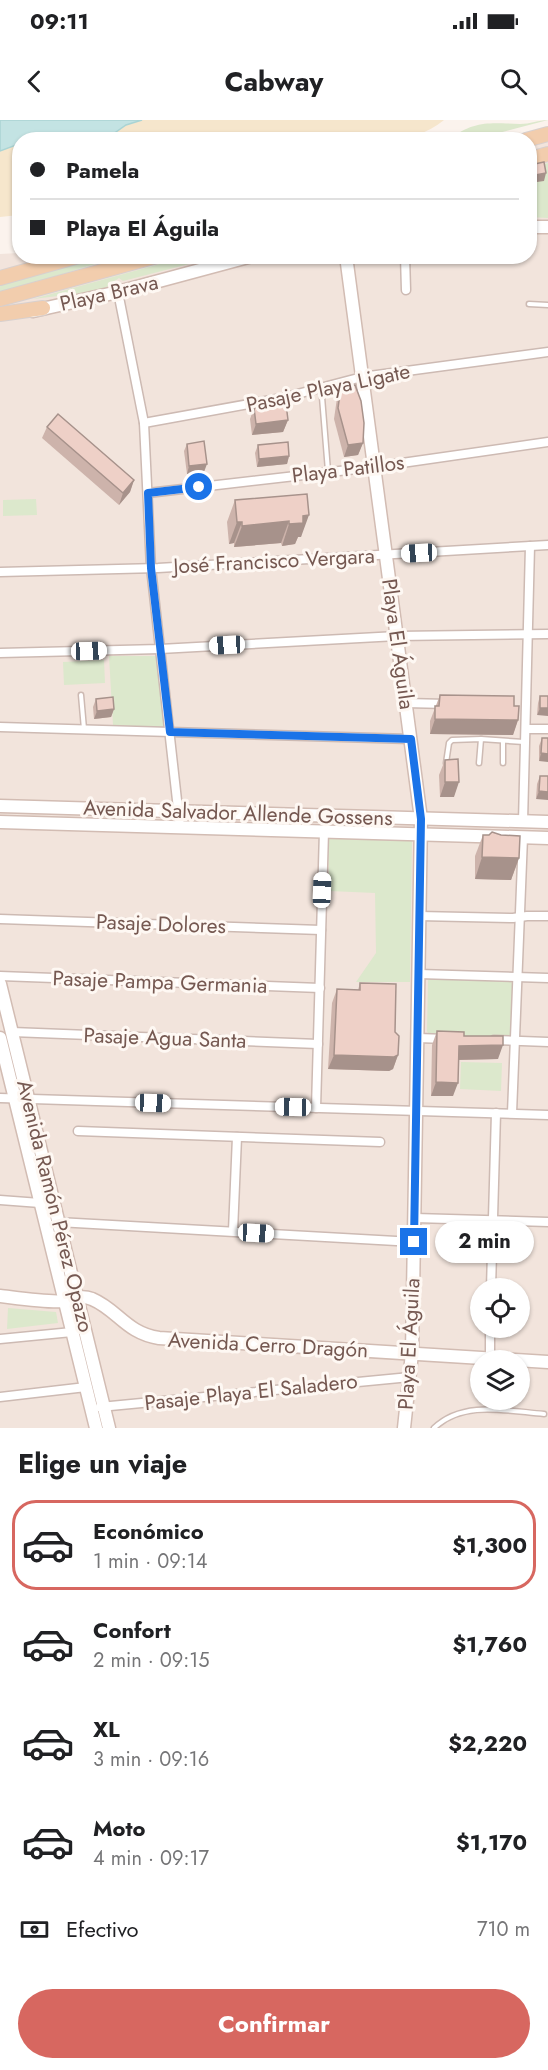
<!DOCTYPE html>
<html lang="es">
<meta charset="utf-8">
<style>
:root{--surface:#fff;--page:#f2f2f2;--text:#202124;--muted:#757577;--line:#e0e0e0;--accent:#d76760}
body{margin:0;font-family:Jost,sans-serif;background:var(--page);color:var(--text);height:100vh;display:flex;flex-direction:column;font-size:22px;white-space:nowrap}
*{box-sizing:border-box;margin:0}
p{font-size:20px;color:var(--muted)}
.icon{flex:none;width:33px;height:33px;fill:none;stroke:currentColor;stroke-width:2;stroke-linecap:round;stroke-linejoin:round}
.map{position:relative;height:1308px;overflow:hidden}
.details{display:flex;flex-direction:column;background:var(--surface);flex:1}
.details>*{flex:none}
.banner{position:absolute;left:12px;top:12px;width:525px;height:132px;border-radius:24px;box-shadow:0 2px 4px #0004;display:grid;align-content:center;height:132px;padding:0 18px;background:var(--surface)}
.tools{position:absolute;left:470px;top:1158px;display:grid;gap:12px}
.tools a{display:grid;place-items:center;width:60px;height:60px;border-radius:50%;background:var(--surface);box-shadow:0 2px 4px #0004;font-size:30px}
.end{position:absolute;width:27px;height:27px;margin:-14px;border:8px solid #1a73e8;background:#fff;box-shadow:0 0 0 3px #fff}
.from{border-radius:50%}
.bubble{position:absolute;height:42px;border-radius:21px;background:var(--surface);box-shadow:0 2px 4px #0004;font-size:20px;font-weight:700;line-height:42px;text-align:center}
.car{position:absolute;width:18px;height:36px;margin:-18px -9px;border-radius:8px;box-shadow:0 0 4px 2px #0007;background:linear-gradient(#fff 24%,#345 0 40%,#fff 0 76%,#345 0 86%,#fff 0)}
.banner b{display:flex;align-items:center;gap:21px;height:57px;font-size:22px}
.banner b+b{border-top:2px solid var(--line)}
.banner i{width:15px;height:15px;background:var(--text)}
ul{padding:0;list-style:none}
li{display:flex;align-items:center;gap:18px;height:90px;margin:0 12px 9px;padding:0 6px;border:3px solid transparent;border-radius:24px}
li div{flex:1}
li b{display:block;font-size:22px}
li em{font-style:normal;font-weight:700}
li.on{border-color:var(--accent)}
li>.icon{width:54px;height:54px;stroke-width:1.5}
h2{padding:0 18px;font-size:27px;line-height:72px}
.pay{display:flex;align-items:center;gap:15px;height:66px;padding:0 18px;font-size:22px}
.pay p{margin-inline-start:auto}
.action{display:flex;gap:12px;margin-top:auto;padding:12px 18px}
.action a{flex:1;height:69px;border-radius:36px;background:var(--accent);color:#fff;font-size:24px;font-weight:700;line-height:69px;text-align:center}
.status{display:flex;justify-content:space-between;align-items:center;height:42px;padding:0 30px;background:var(--surface);direction:ltr}
.status svg{height:16px;fill:currentColor}
header{display:flex;justify-content:space-between;align-items:center;height:78px;padding:0 18px;background:var(--surface);font-size:27px;font-weight:700}
.map>svg:first-child{display:block}
</style>
<div class="status"><b>09:11</b><svg viewBox="0 0 49 12"><path d="M0 12V9h3v3zM5 12V6h3v6zM10 12V3h3v9zM15 12V0h3v12zM26 1h20v11H26zM47 4h2v5h-2z"/></svg></div>
<header><svg class="icon" aria-label="back" viewBox="0 0 24 24"><path d="M15 5l-7 7 7 7"/></svg>Cabway<svg class="icon" aria-label="search" viewBox="0 0 24 24"><circle cx="10" cy="10" r="6"/><path d="M15 15l6 6"/></svg></header>
<div class="map">
<svg width="548" height="1308" viewBox="0 0 548 1308">
<rect width="100%" height="100%" fill="#fbf3ed"/>
<path fill="#f2e4dc" fill-rule="evenodd" d="M548,8V1308H0V134L19,133L20,136H530V20L505,19ZM480,1168H519V1208H480ZM480,1240H519V1280H480Z"/>
<g fill="#dce8cc">
<path d="M548,0L476,19H449C476,0 489,3 520,4C530,4 539,0 548,0Z"/>
<polygon points="548,43 548,98 530,97 530,48"/>
<polygon points="103,137 118,137 0,173 0,165"/>
<polygon points="185,137 216,137 123,161 119,158 101,171 33,179"/>
<polygon points="36,379 37,395 3,396 3,380"/>
<polygon points="109,536 156,536 165,608 113,605"/>
<polygon points="104,540 105,563 64,565 63,542"/>
<polygon points="328,716 412,720 410,862 356,862 376,833 375,773 329,771"/>
<polygon points="431,858 510,861 515,866 513,914 509,918 429,915 427,911 428,860"/>
<polygon points="461,942 502,943 501,971 460,969"/>
<polygon points="8,1188 56,1192 58,1203 7,1209"/>
</g>
<g fill="#f6e6cc">
<path d="M142,0H444C424,16 401,22 376,19C365,18 357,17 347,20H30L44,14L64,13L87,19H106L126,5Z"/>
<polygon points="19,24 19,95 0,97 0,31"/>
</g>
<polygon fill="#c3e3e3" stroke="#aad4d4" stroke-width="1.5" points="0,0 142,0 126,5 106,19 87,19 64,13 44,14 30,19 20,20 19,24 0,31"/>
<g fill="none" stroke-linecap="round" stroke-linejoin="round">
<g stroke="#cdbab3" stroke-width="7">
<g id="lane">
<polyline points="529,184 548,185"/>
<polyline points="322,277 328,351"/>
<polyline points="81,575 84,609"/>
<polyline points="446,643 449,623 452,620 481,619 524,622"/>
<polyline points="479,643 481,619"/>
<polyline points="503,643 503,621"/>
<path d="M434,1308C463,1280 507,1291 544,1294"/>
</g>
</g>
<g stroke="#cdbab3" stroke-width="11">
<g id="street">
<polyline points="405,136 406,170"/>
<polyline points="118,172 144,303 151,448 180,707"/>
<polyline points="144,303 282,278 362,257 548,232"/>
<polyline points="148,373 374,347 548,322"/>
<polyline points="0,452 158,448 548,425"/>
<polyline points="0,533 160,529 397,516 548,514"/>
<polyline points="406,583 447,584"/>
<polyline points="0,607 410,619"/>
<polyline points="526,609 548,609"/>
<polyline points="523,702 530,426"/>
<polyline points="419,796 513,798 527,796 548,796"/>
<polyline points="0,799 321,810"/>
<polyline points="419,854 548,858"/>
<polyline points="0,856 320,868"/>
<polyline points="12,912 318,924"/>
<polyline points="418,918 446,919"/>
<polyline points="494,920 548,922"/>
<polyline points="0,978 548,995"/>
<polyline points="316,988 324,711"/>
<polyline points="512,993 523,717"/>
<polyline points="78,1011 380,1022"/>
<polyline points="0,1080 40,1083"/>
<polyline points="415,1098 548,1102"/>
<polyline points="58,1102 414,1122"/>
<polyline points="233,1111 237,1017"/>
<polyline points="491,1168 496,993"/>
<polyline points="0,1219 72,1212"/>
<polyline points="490,1238 490,1208"/>
<polyline points="0,1277 86,1267"/>
<polyline points="100,1287 410,1257"/>
</g>
</g>
<g stroke="#d2bcb3" stroke-width="15">
<g id="secondary">
<polyline points="530,107 548,107"/>
<polyline points="346,136 421,699 412,1233 404,1308"/>
<polyline points="33,191 118,172 252,136"/>
<polyline points="0,686 548,702"/>
<polyline points="0,702 548,718"/>
<polyline points="0,864 109,1308"/>
<polyline points="0,918 96,1308"/>
<path d="M0,1176C17,1178 49,1183 65,1181C75,1179 81,1175 92,1179C118,1190 126,1213 159,1218L548,1242"/>
</g>
</g>
<g stroke="#d8d0ce" stroke-width="16">
<g id="primary">
<polyline points="526,20 548,14"/>
<polyline points="530,39 548,34"/>
<polyline points="0,158 79,136"/>
<polyline points="0,179 157,136"/>
<polyline points="0,194 43,188"/>
</g>
</g>
<use href="#lane" stroke="#fff" stroke-width="4"/>
<use href="#street" stroke="#fff" stroke-width="8"/>
<use href="#secondary" stroke="#fff" stroke-width="12"/>
<use href="#primary" stroke="#f2cdad" stroke-width="14"/>
</g>
<g fill="#cdb3ab">
<polygon points="341,267 363,323 358,335 344,337 334,299 337,278"/>
<polygon points="254,288 288,300 283,312 252,315 250,299"/>
<polygon points="47,307 134,360 130,372 119,385 42,318"/>
<polygon points="187,324 204,352 187,354 184,331"/>
<polygon points="258,325 289,336 287,344 257,347 255,333"/>
<polygon points="307,374 301,417 298,417 295,424 282,426 281,423 234,427 234,423 229,424 227,402 235,380"/>
<polygon points="440,575 514,586 518,600 513,615 430,614 430,601"/>
<polygon points="540,576 548,576 537,595 538,583"/>
<polygon points="96,579 114,589 111,597 94,599 93,587"/>
<polygon points="542,618 548,618 539,641 539,626"/>
<polygon points="445,640 454,677 440,677 439,655"/>
<polygon points="540,656 548,656 536,679 537,664"/>
<polygon points="483,715 519,738 511,760 475,759 475,736"/>
<polygon points="360,863 395,912 398,935 393,949 389,951 328,949 332,883 337,869 358,870"/>
<polygon points="437,911 464,916 498,939 458,940 453,976 431,976 432,925"/>
</g>
<g fill="#a7928b">
<polygon points="546,53 544,61 530,63 530,56"/>
<polygon points="288,300 283,312 252,315 256,304"/>
<polygon points="363,323 358,335 344,337 348,325"/>
<polygon points="289,336 287,344 257,347 259,339"/>
<polygon points="207,344 204,352 187,354 189,346"/>
<polygon points="134,360 130,372 119,385 123,373"/>
<polygon points="309,395 301,417 298,417 295,424 282,426 289,404 303,396"/>
<polygon points="289,401 281,423 234,427 242,406"/>
<polygon points="237,402 242,402 234,423 229,424"/>
<polygon points="540,588 548,588 548,596 537,595"/>
<polygon points="114,589 111,597 94,599 97,591"/>
<polygon points="435,599 518,600 513,615 430,614"/>
<polygon points="541,633 548,634 548,642 539,641"/>
<polygon points="445,662 459,662 454,677 440,677"/>
<polygon points="539,671 548,672 548,680 536,679"/>
<polygon points="482,737 519,738 511,760 475,759"/>
<polygon points="503,925 498,939 454,940 459,926"/>
<polygon points="334,935 398,935 393,949 389,951 328,949"/>
<polygon points="436,962 458,963 453,976 431,976"/>
</g>
<g fill="#eed0c7" stroke="#a7928b" stroke-width="1.5">
<polygon points="544,42 546,53 530,56 530,45"/>
<polygon points="355,265 361,281 364,303 363,323 348,325 338,288 341,267"/>
<polygon points="286,284 288,300 256,304 254,288"/>
<polygon points="58,294 134,360 123,373 47,307"/>
<polygon points="204,321 207,344 189,346 187,324"/>
<polygon points="288,322 289,336 259,339 258,325"/>
<polygon points="307,374 309,395 303,396 303,403 289,404 289,401 242,406 242,402 237,402 235,380"/>
<polygon points="440,575 514,576 514,586 519,586 518,600 435,599 435,586 439,586"/>
<rect x="540" y="576" width="8" height="12"/>
<polygon points="113,577 114,589 97,591 96,579"/>
<polygon points="542,618 548,618 548,634 541,633"/>
<polygon points="458,639 459,662 445,662 445,640"/>
<polygon points="540,656 548,656 548,672 539,671"/>
<polygon points="492,712 501,715 520,716 519,738 482,737 483,715 489,715"/>
<polygon points="360,863 396,864 395,912 399,916 398,935 394,937 334,935 337,869 360,870"/>
<polygon points="437,911 464,912 464,916 503,916 503,925 459,926 458,963 436,962"/>
</g>
<g fill="none" stroke-linecap="round" stroke-linejoin="round">
<polyline stroke="#1a73e8" stroke-width="8" points="199,367 148,373 151,448 170,612 411,619 421,699 414,1122"/>
</g>
<g text-anchor="middle" stroke-width="6" stroke-linejoin="round" paint-order="stroke">
<g font-size="21" fill="#755851" stroke="#fef8f3">
<text transform="translate(109 173) rotate(-13)" y="7">Playa Brava</text>
<text transform="translate(328 268) rotate(-12)" y="7">Pasaje Playa Ligate</text>
<text transform="translate(348 349) rotate(-7)" y="7">Playa Patillos</text>
<text transform="translate(274 441) rotate(-3)" y="7">José Francisco Vergara</text>
<text transform="translate(398 524) rotate(82)" y="7">Playa El Águila</text>
<text transform="translate(238 693) rotate(2)" y="7">Avenida Salvador Allende Gossens</text>
<text transform="translate(161 804) rotate(2)" y="7">Pasaje Dolores</text>
<text transform="translate(160 862) rotate(2)" y="7">Pasaje Pampa Germania</text>
<text transform="translate(165 918) rotate(2)" y="7">Pasaje Agua Santa</text>
<text transform="translate(55 1086) rotate(76)" y="7">Avenida Ramón Pérez Opazo</text>
<text transform="translate(409 1224) rotate(-87)" y="7">Playa El Águila</text>
<text transform="translate(268 1225) rotate(3)" y="7">Avenida Cerro Dragón</text>
<text transform="translate(251 1272) rotate(-6)" y="7">Pasaje Playa El Saladero</text>
</g>
</g>
</svg>
<div class="tools">
<a><svg class="icon" aria-label="locate" viewBox="0 0 24 24"><circle cx="12" cy="12" r="6"/><path d="M12 2v4M12 18v4M2 12h4M18 12h4"/></svg></a>
<a><svg class="icon" aria-label="layers" viewBox="0 0 24 24"><path d="M12 4l9 5-9 5-9-5zM3 14l9 5 9-5"/></svg></a>
</div>
<i class="end from" style="left:199px;top:367px"></i>
<i class="end" style="left:414px;top:1122px"></i>
<div class="bubble" style="left:435px;top:1101px;width:99px">2 min</div>
<i class="car" style="left:419px;top:433px;rotate:267deg"></i>
<i class="car" style="left:227px;top:525px;rotate:267deg"></i>
<i class="car" style="left:89px;top:531px;rotate:88deg"></i>
<i class="car" style="left:322px;top:770px;rotate:2deg"></i>
<i class="car" style="left:153px;top:983px;rotate:92deg"></i>
<i class="car" style="left:293px;top:987px;rotate:271deg"></i>
<i class="car" style="left:256px;top:1113px;rotate:93deg"></i>
<div class="banner">
<b><i class="from"></i>Pamela</b>
<b><i></i>Playa El Águila</b>
</div>
</div>
<section class="details">
<h2>Elige un viaje</h2>
<ul>
<li class="on"><svg class="icon" aria-label="car" viewBox="0 0 24 24"><path d="M5 17H2v-5l4-1 3-4h7l3 4 3 1v5h-3M9 17h6M6 11h13"/><circle cx="7" cy="17" r="2"/><circle cx="17" cy="17" r="2"/></svg><div><b>Económico</b><p>1 min · 09:14</p></div><em>$1,300</em></li>
<li><svg class="icon" aria-label="car" viewBox="0 0 24 24"><path d="M5 17H2v-5l4-1 3-4h7l3 4 3 1v5h-3M9 17h6M6 11h13"/><circle cx="7" cy="17" r="2"/><circle cx="17" cy="17" r="2"/></svg><div><b>Confort</b><p>2 min · 09:15</p></div><em>$1,760</em></li>
<li><svg class="icon" aria-label="car" viewBox="0 0 24 24"><path d="M5 17H2v-5l4-1 3-4h7l3 4 3 1v5h-3M9 17h6M6 11h13"/><circle cx="7" cy="17" r="2"/><circle cx="17" cy="17" r="2"/></svg><div><b>XL</b><p>3 min · 09:16</p></div><em>$2,220</em></li>
<li><svg class="icon" aria-label="car" viewBox="0 0 24 24"><path d="M5 17H2v-5l4-1 3-4h7l3 4 3 1v5h-3M9 17h6M6 11h13"/><circle cx="7" cy="17" r="2"/><circle cx="17" cy="17" r="2"/></svg><div><b>Moto</b><p>4 min · 09:17</p></div><em>$1,170</em></li>
</ul>
<div class="pay"><svg class="icon" aria-label="cash" viewBox="0 0 24 24"><path d="M3 7h18v10H3z"/><circle cx="12" cy="12" r="2"/></svg>Efectivo<p>710 m</p></div>
<div class="action"><a>Confirmar</a></div>
</section>
